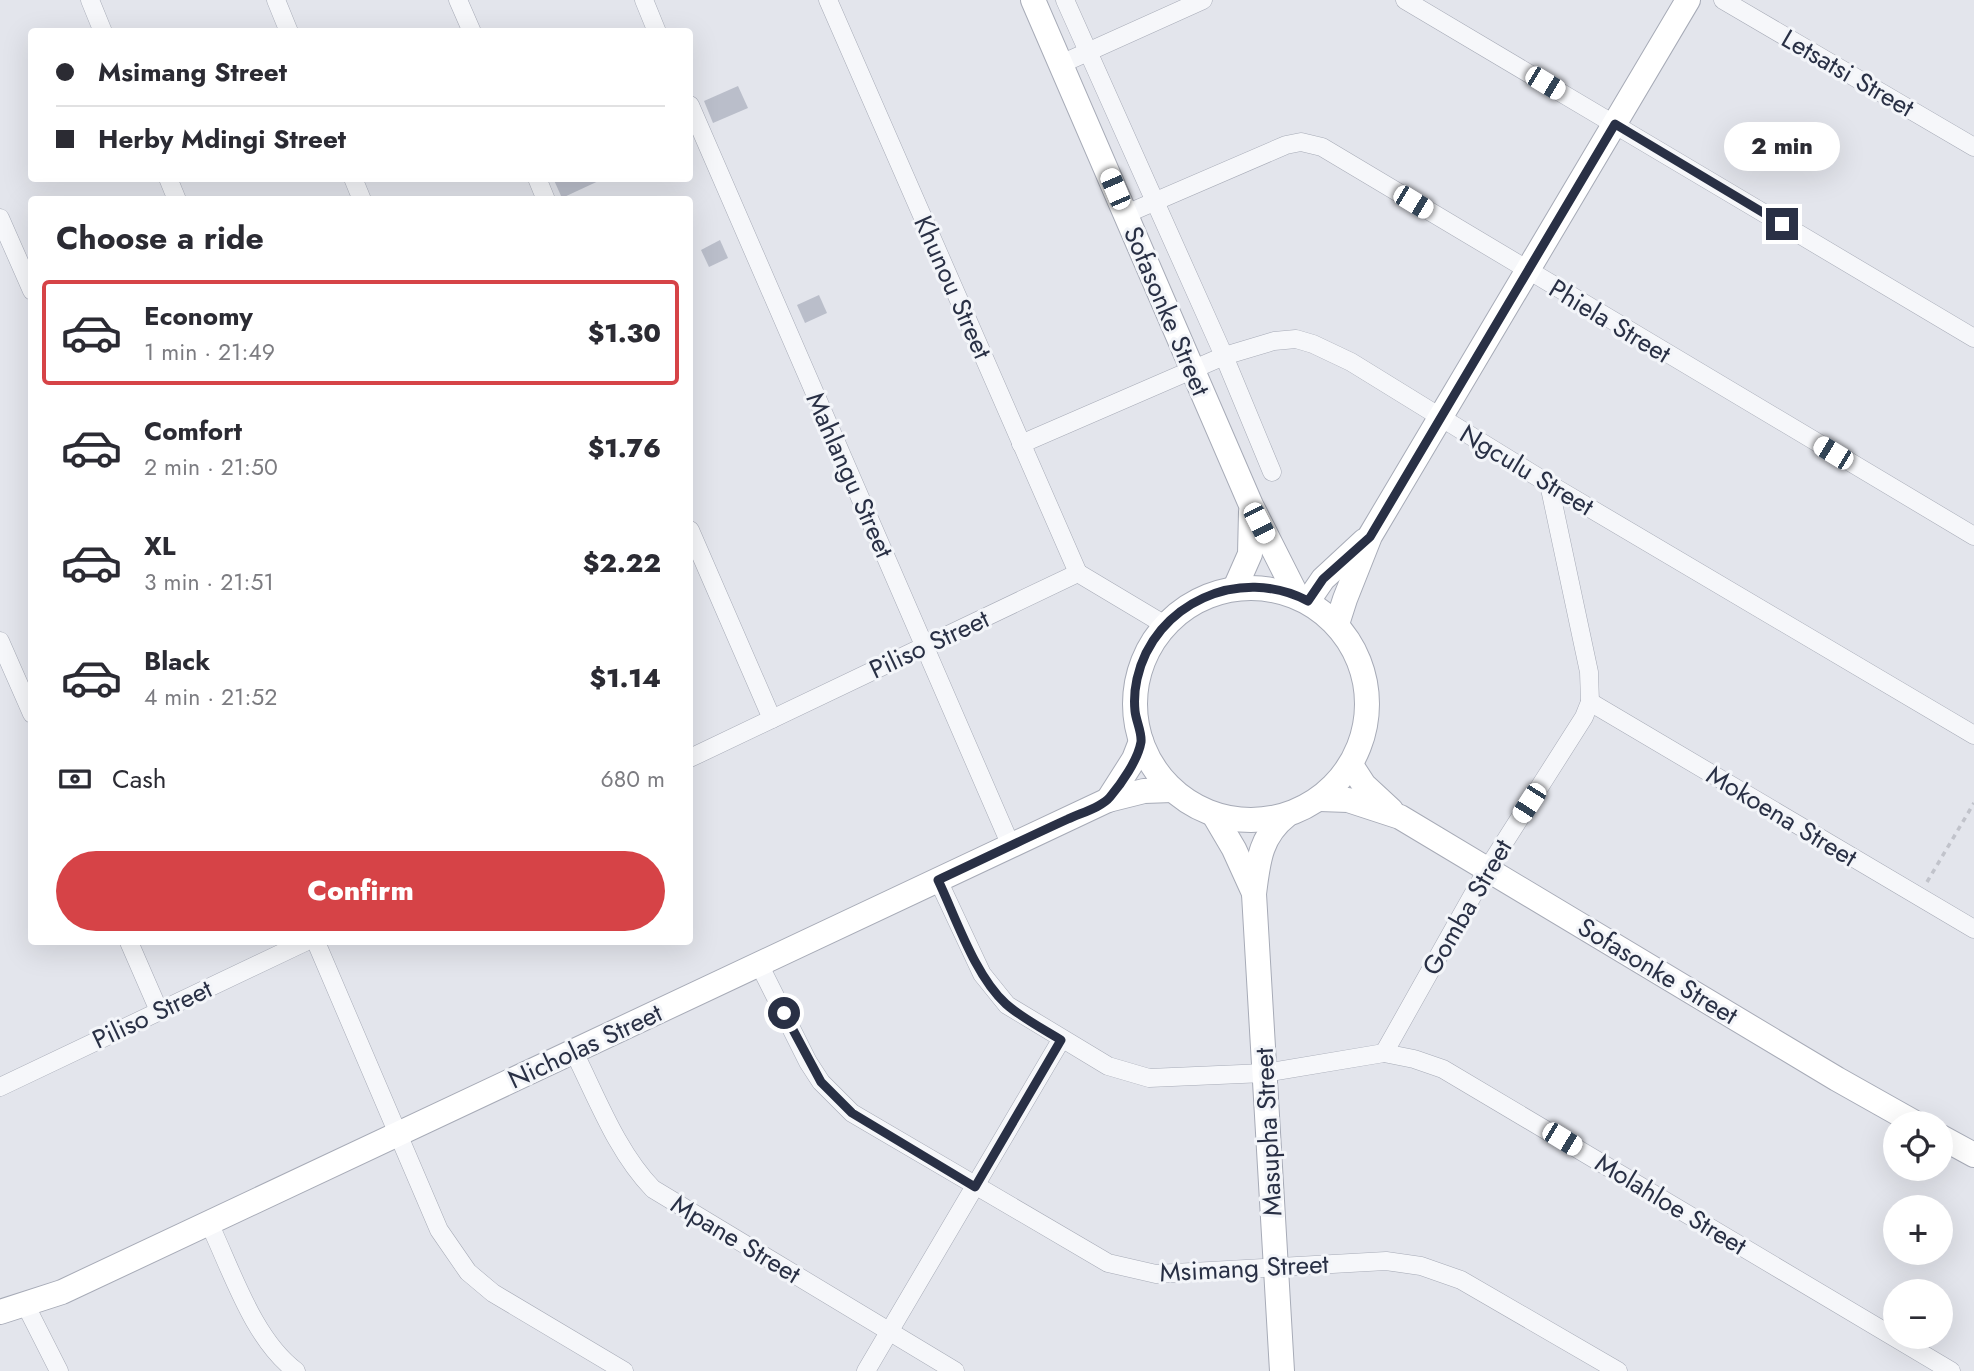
<!DOCTYPE html>
<meta charset="utf-8">
<style>
:root{--surface:#fff;--page:#f2f2f3;--text:#2b2b33;--muted:#7c7c81;--line:#e1e1e2;--accent:#d64347}
body{margin:0;font-family:Jost,sans-serif;background:var(--page);color:var(--text);height:100vh;display:flex;flex-direction:column;font-size:26px;white-space:nowrap}
*{box-sizing:border-box;margin:0}
p{font-size:23px;color:var(--muted)}
.icon{flex:none;width:38px;height:38px;fill:none;stroke:currentColor;stroke-width:2;stroke-linecap:round;stroke-linejoin:round}
.map{position:relative;flex:1;overflow:hidden}
.drawer{position:absolute;left:28px;top:196px;width:665px;height:749px;display:flex;flex-direction:column;background:var(--surface);border-radius:7px;box-shadow:0 7px 28px #0002}
.drawer>*{flex:none}
.guide{position:absolute;left:28px;top:28px;width:665px;height:154px;border-radius:7px;box-shadow:0 7px 28px #0002;display:grid;align-content:center;height:154px;padding:0 28px;background:var(--surface)}
.controls{position:absolute;left:1883px;top:1111px;display:grid;gap:14px}
.controls a{display:grid;place-items:center;width:70px;height:70px;border-radius:50%;background:var(--surface);box-shadow:0 7px 28px #0002;font-size:35px}
.end{position:absolute;width:32px;height:32px;margin:-16px;border:9px solid #293045;background:#fff;box-shadow:0 0 0 4px #fff}
.from{border-radius:50%}
.bubble{position:absolute;height:49px;border-radius:24px;background:var(--surface);box-shadow:0 7px 28px #0002;font-size:23px;font-weight:800;line-height:49px;text-align:center}
.car{position:absolute;width:21px;height:42px;margin:-21px -10px;border-radius:9px;box-shadow:0 0 5px 2px #0007;background:linear-gradient(#fff 24%,#345 0 40%,#fff 0 76%,#345 0 86%,#fff 0)}
.guide b{display:flex;align-items:center;gap:24px;height:66px;font-size:26px}
.guide b+b{border-top:2px solid var(--line)}
.guide i{width:18px;height:18px;background:var(--text)}
ul{padding:0;list-style:none}
li{display:flex;align-items:center;gap:21px;height:105px;margin:0 14px 10px;padding:0 14px;border:4px solid transparent;border-radius:7px}
li div{flex:1}
li b{display:block;font-size:26px}
li em{font-style:normal;font-weight:800}
li.current{border-color:var(--accent)}
li>.icon{width:63px;height:63px;stroke-width:1.5}
h2{padding:0 28px;font-size:32px;line-height:84px}
.pay{display:flex;align-items:center;gap:18px;height:77px;padding:0 28px;font-size:26px}
.pay p{margin-inline-start:auto}
.primary-button{display:flex;gap:14px;margin-top:auto;padding:14px 28px}
.primary-button a{flex:1;height:80px;border-radius:42px;background:var(--accent);color:#fff;font-size:28px;font-weight:800;line-height:80px;text-align:center}
.map>svg:first-child{display:block}
</style>
<div class="map">
<svg width="1974" height="1371" viewBox="0 0 1974 1371">
<rect width="100%" height="100%" fill="#e3e5ec"/>
<g fill="#babeca">
<polygon points="738,86 748,108 713,123 704,101"/>
<polygon points="553,178 605,178 562,198"/>
<polygon points="720,240 728,258 709,267 701,250"/>
<polygon points="819,295 827,313 805,323 797,305"/>
</g>
<g fill="none" stroke-linecap="round" stroke-linejoin="round">
<g stroke="#a7abb7" stroke-width="19">
<g id="street">
<polyline points="90,0 103,32"/>
<polyline points="276,0 289,32"/>
<polyline points="458,0 472,32"/>
<polyline points="644,0 657,32"/>
<polyline points="828,0 1078,573"/>
<polyline points="1065,0 1224,356 1272,472"/>
<polyline points="1405,0 1974,338"/>
<polyline points="1723,0 1974,147"/>
<polyline points="1061,64 1203,0"/>
<polyline points="690,105 1011,846"/>
<polyline points="168,178 177,200"/>
<polyline points="353,178 362,200"/>
<polyline points="537,178 546,200"/>
<polyline points="1126,214 1286,145 1301,142 1322,147 1974,536"/>
<polyline points="0,218 32,291"/>
<polyline points="1021,444 1224,356 1274,341 1296,339 1313,344 1351,362 1549,484 1974,735"/>
<polyline points="690,530 772,719"/>
<polyline points="1078,573 1165,625"/>
<polyline points="0,641 32,714"/>
<polyline points="1590,702 1974,929"/>
<polyline points="690,758 1078,573"/>
<polyline points="938,880 982,974 1007,1005 1108,1066 1149,1078 1265,1073 1384,1053 1414,1059 1443,1069 1951,1371"/>
<polyline points="129,942 159,1011"/>
<polyline points="316,942 439,1230 468,1272 493,1293 624,1371"/>
<polyline points="759,964 808,1062 821,1082 852,1113 1108,1263 1156,1274 1386,1261 1421,1266 1461,1280 1618,1371"/>
<path d="M574,1052C597,1098 617,1152 653,1189L955,1371"/>
<polyline points="1384,1053 1488,868 1584,717 1590,702 1589,672 1549,484"/>
<polyline points="0,1087 305,942"/>
<path d="M209,1223C232,1271 253,1339 296,1371"/>
<polyline points="24,1302 59,1371"/>
<polyline points="866,1371 1061,1040"/>
</g>
</g>
<g stroke="#a7abb7" stroke-width="26">
<g id="secondary">
<polyline points="1033,0 1251,505 1297,596"/>
<circle cx="1251" cy="704" r="116"/>
<polyline points="1235,588 1250,554 1251,512"/>
<polyline points="1308,601 1323,579 1364,541"/>
<polyline points="1337,624 1345,599 1370,536 1688,0"/>
<polyline points="1351,765 1364,785 1391,810"/>
<polyline points="1320,799 1348,800 1400,817 1837,1079 1917,1124"/>
<polyline points="1108,800 1134,759 1141,741"/>
<polyline points="1214,815 1234,849 1254,893"/>
<polyline points="1941,1137 1974,1155"/>
<polyline points="0,1312 62,1292 1108,800 1144,791 1172,790"/>
<path d="M1282,1371L1254,894C1258,862 1260,836 1287,815"/>
</g>
</g>
<polyline stroke="#c1c3cb" stroke-width="3.5" stroke-dasharray="5 5" stroke-linecap="butt" points="1927,882 1974,803"/>
<use href="#street" stroke="#f6f7fa" stroke-width="18"/>
<use href="#secondary" stroke="#fff" stroke-width="24"/>
</g>
<g fill="none" stroke-linecap="round" stroke-linejoin="round">
<path stroke="#293045" stroke-width="9" d="M784,1013L821,1082L852,1113L975,1187L1061,1040C1043,1029 1022,1018 1006,1004C975,976 956,918 938,880C981,860 1024,839 1068,819C1080,813 1101,808 1110,797C1121,784 1138,760 1141,742C1142,732 1136,721 1135,711C1134,701 1135,688 1137,679C1154,603 1240,565 1308,601L1323,579L1370,537L1615,124L1782,224"/>
</g>
<g text-anchor="middle" stroke-width="6" stroke-linejoin="round" paint-order="stroke">
<g font-size="26" fill="#293045" stroke="#f3f5f9">
<text transform="translate(1848 73) rotate(30)" y="9">Letsatsi Street</text>
<text transform="translate(953 287) rotate(66)" y="9">Khunou Street</text>
<text transform="translate(1167 311) rotate(67)" y="9">Sofasonke Street</text>
<text transform="translate(1610 321) rotate(31)" y="9">Phiela Street</text>
<text transform="translate(1527 470) rotate(31)" y="9">Ngculu Street</text>
<text transform="translate(850 475) rotate(66)" y="9">Mahlangu Street</text>
<text transform="translate(929 644) rotate(-25)" y="9">Piliso Street</text>
<text transform="translate(1782 816) rotate(31)" y="9">Mokoena Street</text>
<text transform="translate(1467 907) rotate(-60)" y="9">Gomba Street</text>
<text transform="translate(1658 971) rotate(31)" y="9">Sofasonke Street</text>
<text transform="translate(152 1014) rotate(-25)" y="9">Piliso Street</text>
<text transform="translate(585 1046) rotate(-25)" y="9">Nicholas Street</text>
<text transform="translate(1268 1132) rotate(-93)" y="9">Masupha Street</text>
<text transform="translate(1671 1204) rotate(31)" y="9">Molahloe Street</text>
<text transform="translate(736 1239) rotate(31)" y="9">Mpane Street</text>
<text transform="translate(1244 1268) rotate(-3)" y="9">Msimang Street</text>
</g>
</g>
</svg>
<div class="controls">
<a><svg class="icon" aria-label="locate" viewBox="0 0 24 24"><circle cx="12" cy="12" r="6"/><path d="M12 2v4M12 18v4M2 12h4M18 12h4"/></svg></a>
<a>+</a>
<a>−</a>
</div>
<i class="end from" style="left:784px;top:1013px"></i>
<i class="end" style="left:1782px;top:224px"></i>
<div class="bubble" style="left:1724px;top:122px;width:116px">2 min</div>
<i class="car" style="left:1545px;top:83px;rotate:121deg"></i>
<i class="car" style="left:1115px;top:189px;rotate:337deg"></i>
<i class="car" style="left:1413px;top:202px;rotate:121deg"></i>
<i class="car" style="left:1833px;top:453px;rotate:301deg"></i>
<i class="car" style="left:1259px;top:523px;rotate:153deg"></i>
<i class="car" style="left:1529px;top:803px;rotate:213deg"></i>
<i class="car" style="left:1562px;top:1139px;rotate:121deg"></i>
<div class="guide">
<b><i class="from"></i>Msimang Street</b>
<b><i></i>Herby Mdingi Street</b>
</div>
<section class="drawer">
<h2>Choose a ride</h2>
<ul>
<li class="current"><svg class="icon" aria-label="car" viewBox="0 0 24 24"><path d="M5 17H2v-5l4-1 3-4h7l3 4 3 1v5h-3M9 17h6M6 11h13"/><circle cx="7" cy="17" r="2"/><circle cx="17" cy="17" r="2"/></svg><div><b>Economy</b><p>1 min · 21:49</p></div><em>$1.30</em></li>
<li><svg class="icon" aria-label="car" viewBox="0 0 24 24"><path d="M5 17H2v-5l4-1 3-4h7l3 4 3 1v5h-3M9 17h6M6 11h13"/><circle cx="7" cy="17" r="2"/><circle cx="17" cy="17" r="2"/></svg><div><b>Comfort</b><p>2 min · 21:50</p></div><em>$1.76</em></li>
<li><svg class="icon" aria-label="car" viewBox="0 0 24 24"><path d="M5 17H2v-5l4-1 3-4h7l3 4 3 1v5h-3M9 17h6M6 11h13"/><circle cx="7" cy="17" r="2"/><circle cx="17" cy="17" r="2"/></svg><div><b>XL</b><p>3 min · 21:51</p></div><em>$2.22</em></li>
<li><svg class="icon" aria-label="car" viewBox="0 0 24 24"><path d="M5 17H2v-5l4-1 3-4h7l3 4 3 1v5h-3M9 17h6M6 11h13"/><circle cx="7" cy="17" r="2"/><circle cx="17" cy="17" r="2"/></svg><div><b>Black</b><p>4 min · 21:52</p></div><em>$1.14</em></li>
</ul>
<div class="pay"><svg class="icon" aria-label="cash" viewBox="0 0 24 24"><path d="M3 7h18v10H3z"/><circle cx="12" cy="12" r="2"/></svg>Cash<p>680 m</p></div>
<div class="primary-button"><a>Confirm</a></div>
</section>
</div>
